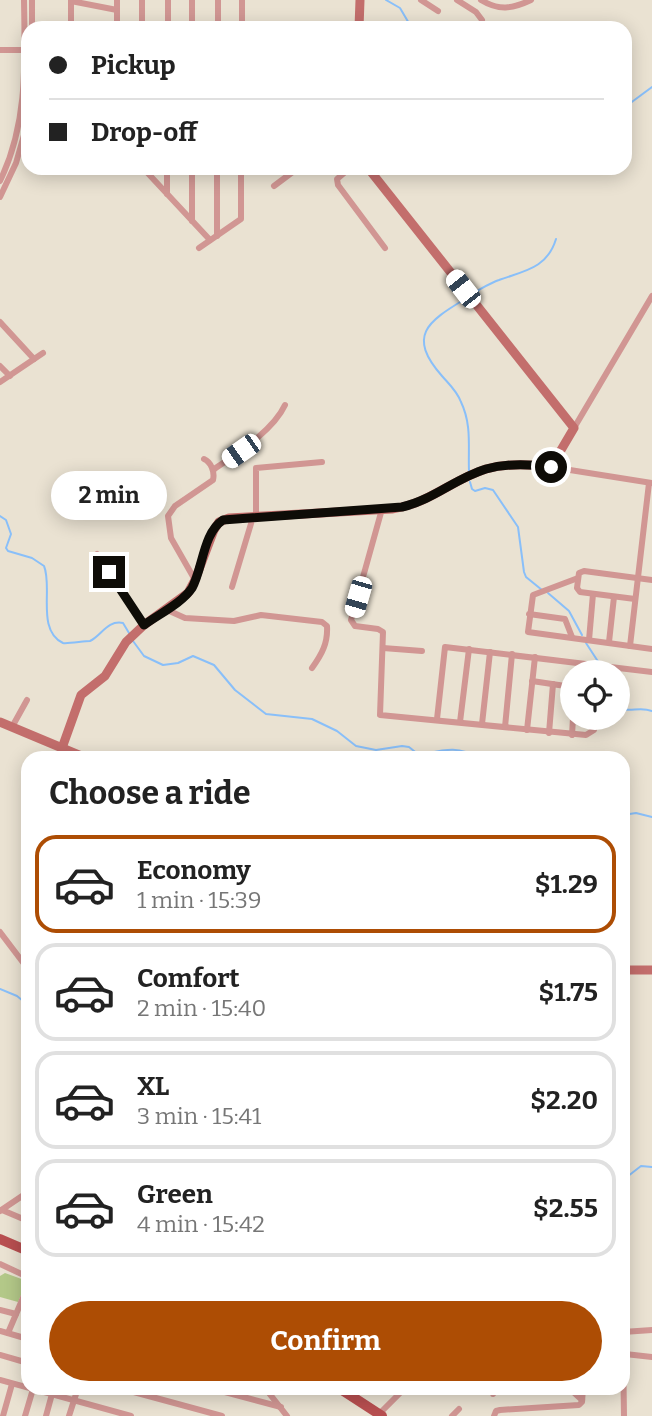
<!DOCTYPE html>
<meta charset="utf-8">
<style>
:root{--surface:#fff;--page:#f2f2f2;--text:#222;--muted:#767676;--line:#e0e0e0;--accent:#ad4d04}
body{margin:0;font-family:Bitter,serif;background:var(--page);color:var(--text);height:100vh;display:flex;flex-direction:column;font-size:26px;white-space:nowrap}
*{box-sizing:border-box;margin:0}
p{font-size:23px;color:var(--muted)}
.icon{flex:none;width:38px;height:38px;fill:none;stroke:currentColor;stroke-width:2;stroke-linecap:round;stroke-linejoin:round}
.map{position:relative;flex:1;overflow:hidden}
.details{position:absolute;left:21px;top:751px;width:609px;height:644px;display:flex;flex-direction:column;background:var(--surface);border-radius:21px;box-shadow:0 4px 18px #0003}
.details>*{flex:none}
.top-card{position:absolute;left:21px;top:21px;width:611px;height:154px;border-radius:21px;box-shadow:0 4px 18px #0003;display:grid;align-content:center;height:154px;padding:0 28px;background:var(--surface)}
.controls{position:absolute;left:560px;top:660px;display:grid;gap:14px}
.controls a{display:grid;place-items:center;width:70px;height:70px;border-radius:50%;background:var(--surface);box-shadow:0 4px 18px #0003;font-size:35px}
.end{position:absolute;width:32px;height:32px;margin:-16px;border:9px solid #0e0c07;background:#fff;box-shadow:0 0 0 4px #fff}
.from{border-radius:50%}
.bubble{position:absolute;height:49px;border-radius:24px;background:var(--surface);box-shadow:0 4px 18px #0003;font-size:23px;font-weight:700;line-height:49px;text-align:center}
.car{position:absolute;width:21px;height:42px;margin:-21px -10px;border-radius:9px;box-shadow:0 0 5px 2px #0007;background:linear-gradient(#fff 24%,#345 0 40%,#fff 0 76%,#345 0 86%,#fff 0)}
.top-card b{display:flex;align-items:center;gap:24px;height:66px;font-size:26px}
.top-card b+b{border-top:2px solid var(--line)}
.top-card i{width:18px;height:18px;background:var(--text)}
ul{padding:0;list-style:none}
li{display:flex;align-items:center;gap:21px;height:98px;margin:0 14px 10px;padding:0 14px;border:4px solid var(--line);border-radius:21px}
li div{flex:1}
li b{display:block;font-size:26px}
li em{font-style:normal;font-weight:700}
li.on{border-color:var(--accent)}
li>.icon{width:63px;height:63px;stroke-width:1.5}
h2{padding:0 28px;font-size:32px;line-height:84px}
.cta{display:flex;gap:14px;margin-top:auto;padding:14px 28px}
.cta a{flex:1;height:80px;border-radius:42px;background:var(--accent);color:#fff;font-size:28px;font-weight:700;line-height:80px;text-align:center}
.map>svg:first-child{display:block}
</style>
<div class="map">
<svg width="652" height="1416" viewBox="0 0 652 1416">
<rect width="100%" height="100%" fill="#eae2d2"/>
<polygon fill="#b3c888" points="5,1273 27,1281 18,1302 0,1297 0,1276"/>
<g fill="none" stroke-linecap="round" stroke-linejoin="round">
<g stroke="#89bff9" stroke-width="2">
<polyline points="386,0 400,8 410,25 432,28"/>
<polyline points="625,107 652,87"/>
<path d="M473,293C481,289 490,283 499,280C523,271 547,269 556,239"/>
<path d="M465,299C427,322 407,336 442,376C449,384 457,391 461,402C472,425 468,447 469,471"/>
<polyline points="470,482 472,489 475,491 485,488 493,490 518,527 524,572 526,577 542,590"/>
<path d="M0,516L6,520L11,534L6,548L8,551L32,558L44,566C53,587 36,630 63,643C67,644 84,641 90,641C102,635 107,620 123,623L129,633"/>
<polyline points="548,593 569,611 582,635"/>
<path d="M133,641L144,656L163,665L178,663L193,656L214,665L235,690L266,714L312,719L337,731L356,746L376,750L402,746L409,747L419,755C440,751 458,744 477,758"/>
<polyline points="586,643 599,663"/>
<polyline points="603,670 605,672"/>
<path d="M618,708C629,713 640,706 652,711"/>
<polyline points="623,815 636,813 652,817"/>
<polyline points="0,989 17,996 28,1005"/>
<polyline points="623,1180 641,1166 652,1167"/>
</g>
<g stroke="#d19693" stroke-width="6">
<polyline points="32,0 32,28"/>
<polyline points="71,0 71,28"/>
<polyline points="218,0 218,28"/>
<polyline points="421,0 438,11"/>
<polyline points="457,0 476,12 482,20"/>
<path d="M481,0C499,11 512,9 531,0"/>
<polyline points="71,1 117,10"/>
<polyline points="117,28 117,0"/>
<polyline points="142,28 142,0"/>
<polyline points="168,28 168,0"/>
<polyline points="192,28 192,0"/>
<polyline points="242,28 242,0"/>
<polyline points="350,28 359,23"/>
<polyline points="0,50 26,50"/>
<polyline points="143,168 210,240"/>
<polyline points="167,168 167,194"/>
<polyline points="217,168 217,236"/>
<polyline points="350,168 337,179 338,185 385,248"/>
<path d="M0,181C28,123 25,63 24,0"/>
<polyline points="274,186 298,168"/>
<polyline points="0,197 16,163 28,121"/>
<polyline points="192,221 192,168"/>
<polyline points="199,248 241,219 241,168"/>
<polyline points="0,322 34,359"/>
<polyline points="0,366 10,376"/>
<polyline points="0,382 43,353"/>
<polyline points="574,428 652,296"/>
<polyline points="551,467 652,483"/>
<path d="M213,470C236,454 273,431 285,405"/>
<polyline points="382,509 351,620 355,626 378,629 383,632 380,715 586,735 594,730 595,718"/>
<polyline points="256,517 256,468 322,462"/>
<polyline points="97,554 144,625"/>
<polyline points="578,578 533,595 528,632 652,649"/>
<path d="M195,580L171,538L168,516L175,506L213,480C215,472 211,462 204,459"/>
<polyline points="232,587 253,517"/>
<polyline points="635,599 580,592 577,588 579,573 584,571 652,580"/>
<path d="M165,609L185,618L234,621L261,615L322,622L327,626C328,643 322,654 312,668"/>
<polyline points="529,614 565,619 572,637"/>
<polyline points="589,640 593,594"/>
<polyline points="609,642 614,597"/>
<polyline points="630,646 649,483"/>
<polyline points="383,648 422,651"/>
<polyline points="532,681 572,687"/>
<polyline points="437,719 445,647 652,672"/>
<polyline points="460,722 469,649"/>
<polyline points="482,724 490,652"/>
<polyline points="12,727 27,700"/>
<polyline points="505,727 512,654"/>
<polyline points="527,730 535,657"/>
<polyline points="549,733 553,684"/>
<polyline points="572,735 573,718"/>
<polyline points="208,758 218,758"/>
<polyline points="0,932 28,969"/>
<polyline points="2,1210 28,1221"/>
<polyline points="0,1211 28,1192"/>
<polyline points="0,1264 28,1277"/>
<polyline points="0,1310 16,1314"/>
<polyline points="0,1331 28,1339"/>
<polyline points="623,1332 652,1330"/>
<polyline points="8,1333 28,1286"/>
<polyline points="623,1345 624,1416"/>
<polyline points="625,1354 652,1357"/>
<polyline points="0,1355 28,1363"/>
<polyline points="0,1380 131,1416"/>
<polyline points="119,1388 222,1416"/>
<polyline points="210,1388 281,1407"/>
<polyline points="265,1388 287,1416"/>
<polyline points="492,1388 493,1394"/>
<polyline points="569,1388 582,1400"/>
<polyline points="379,1414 405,1388"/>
<polyline points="3,1416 12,1384"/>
<polyline points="25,1416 33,1389"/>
<polyline points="46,1416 52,1394"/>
<polyline points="69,1416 78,1388"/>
<polyline points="452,1416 459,1409"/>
<polyline points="494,1416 496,1411 500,1410 579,1405 582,1402 583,1388"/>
</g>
<g stroke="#c36e6c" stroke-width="9">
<polyline points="359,28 360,0"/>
<polyline points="0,722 86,758"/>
<path d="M62,748L81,695L105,676L126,642L144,625L188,593L195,580L214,530L219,522L229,518L392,509C431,503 451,480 486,469C507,463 529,464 551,467L574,428L368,168"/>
<polyline points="623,970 652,970"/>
</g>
<g stroke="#b84f50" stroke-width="10">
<polyline points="0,1239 28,1251"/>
<polyline points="339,1388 382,1416"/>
</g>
</g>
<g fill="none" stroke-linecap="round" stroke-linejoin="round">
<path stroke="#0e0c07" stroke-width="9" d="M109,572L144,625C159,614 182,603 192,588C203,568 203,533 223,520L402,507C433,500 456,478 486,469C507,463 529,464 551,467"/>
</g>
</svg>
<div class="controls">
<a><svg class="icon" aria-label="locate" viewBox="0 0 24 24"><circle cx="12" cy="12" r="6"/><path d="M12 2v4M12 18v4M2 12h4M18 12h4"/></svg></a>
</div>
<i class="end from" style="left:551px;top:467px"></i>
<i class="end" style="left:109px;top:572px"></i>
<div class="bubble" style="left:51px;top:471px;width:116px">2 min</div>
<i class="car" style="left:463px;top:289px;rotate:322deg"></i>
<i class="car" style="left:241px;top:451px;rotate:235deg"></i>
<i class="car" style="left:358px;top:597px;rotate:196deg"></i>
<div class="top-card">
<b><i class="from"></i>Pickup</b>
<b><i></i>Drop-off</b>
</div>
<section class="details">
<h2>Choose a ride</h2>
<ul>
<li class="on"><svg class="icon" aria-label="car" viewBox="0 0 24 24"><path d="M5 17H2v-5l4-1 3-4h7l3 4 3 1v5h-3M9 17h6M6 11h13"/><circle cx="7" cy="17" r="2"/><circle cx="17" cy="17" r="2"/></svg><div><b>Economy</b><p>1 min · 15:39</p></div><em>$1.29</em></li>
<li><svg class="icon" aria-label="car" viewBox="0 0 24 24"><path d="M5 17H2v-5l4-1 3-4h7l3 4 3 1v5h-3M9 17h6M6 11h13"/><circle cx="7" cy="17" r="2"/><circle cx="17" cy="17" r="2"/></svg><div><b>Comfort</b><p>2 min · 15:40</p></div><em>$1.75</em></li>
<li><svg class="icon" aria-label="car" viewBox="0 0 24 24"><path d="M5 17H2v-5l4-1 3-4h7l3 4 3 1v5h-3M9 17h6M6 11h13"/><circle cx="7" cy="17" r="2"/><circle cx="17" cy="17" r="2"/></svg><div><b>XL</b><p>3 min · 15:41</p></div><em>$2.20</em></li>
<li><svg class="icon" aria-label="car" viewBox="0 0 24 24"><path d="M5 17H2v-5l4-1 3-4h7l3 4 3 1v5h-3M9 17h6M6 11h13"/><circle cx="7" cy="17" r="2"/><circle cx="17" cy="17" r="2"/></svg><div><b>Green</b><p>4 min · 15:42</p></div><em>$2.55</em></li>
</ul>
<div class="cta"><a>Confirm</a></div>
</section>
</div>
